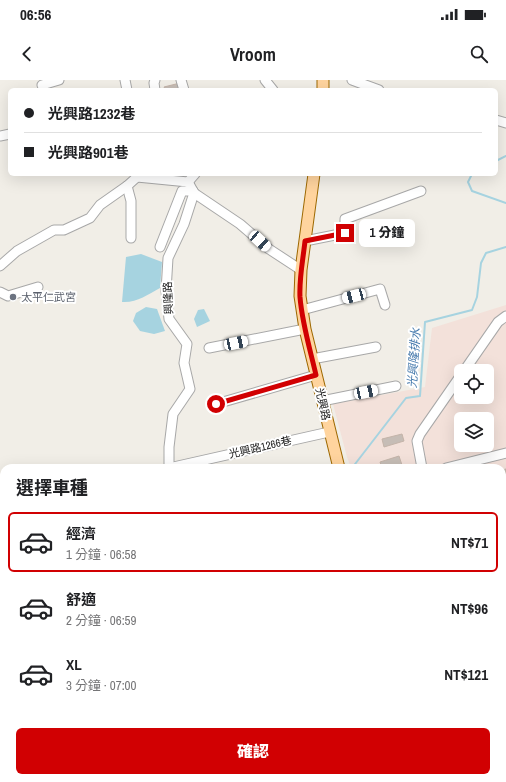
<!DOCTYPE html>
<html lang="zh-TW">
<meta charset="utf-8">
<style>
:root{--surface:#fff;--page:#f2f2f2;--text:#202124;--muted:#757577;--line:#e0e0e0;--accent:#d10002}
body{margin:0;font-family:"Archivo Narrow","Noto Sans TC",sans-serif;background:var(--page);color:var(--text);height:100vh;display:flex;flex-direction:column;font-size:15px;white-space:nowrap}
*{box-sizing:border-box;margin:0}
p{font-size:13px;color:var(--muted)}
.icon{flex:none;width:22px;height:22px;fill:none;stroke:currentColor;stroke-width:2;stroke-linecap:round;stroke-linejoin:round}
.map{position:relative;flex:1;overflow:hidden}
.details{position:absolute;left:0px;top:384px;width:506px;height:318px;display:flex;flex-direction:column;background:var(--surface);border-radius:12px 12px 0 0;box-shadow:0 4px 16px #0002}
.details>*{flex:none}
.banner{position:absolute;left:8px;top:8px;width:490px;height:88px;border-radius:6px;box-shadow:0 4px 16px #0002;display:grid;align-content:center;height:88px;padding:0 16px;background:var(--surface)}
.tools{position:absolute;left:454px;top:284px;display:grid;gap:8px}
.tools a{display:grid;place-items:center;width:40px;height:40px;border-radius:6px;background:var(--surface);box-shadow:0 4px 16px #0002;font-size:20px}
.end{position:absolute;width:18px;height:18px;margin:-9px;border:5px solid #d10002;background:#fff;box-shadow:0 0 0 2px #fff}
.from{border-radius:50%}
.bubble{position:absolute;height:28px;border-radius:6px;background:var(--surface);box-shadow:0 4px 16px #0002;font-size:13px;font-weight:800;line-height:28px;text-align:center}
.car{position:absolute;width:12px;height:24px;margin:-12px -6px;border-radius:5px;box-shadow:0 0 3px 1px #0007;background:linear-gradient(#fff 24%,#345 0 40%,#fff 0 76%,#345 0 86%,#fff 0)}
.banner b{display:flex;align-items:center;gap:14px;height:38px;font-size:15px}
.banner b+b{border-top:1px solid var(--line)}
.banner i{width:10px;height:10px;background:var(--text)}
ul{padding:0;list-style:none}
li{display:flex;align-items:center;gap:12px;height:60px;margin:0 8px 6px;padding:0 8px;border:2px solid transparent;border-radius:6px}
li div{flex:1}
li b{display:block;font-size:15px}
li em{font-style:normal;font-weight:800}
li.on{border-color:var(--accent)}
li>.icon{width:36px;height:36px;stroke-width:1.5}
h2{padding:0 16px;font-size:18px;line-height:48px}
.cta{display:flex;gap:8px;margin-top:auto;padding:8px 16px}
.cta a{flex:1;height:46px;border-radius:6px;background:var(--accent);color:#fff;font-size:16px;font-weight:800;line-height:46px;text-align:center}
.status{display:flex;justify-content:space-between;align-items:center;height:28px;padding:0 20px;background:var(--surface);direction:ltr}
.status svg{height:11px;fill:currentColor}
header{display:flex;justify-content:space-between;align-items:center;height:52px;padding:0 16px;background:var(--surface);font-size:18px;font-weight:800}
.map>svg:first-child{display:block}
</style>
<div class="status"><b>06:56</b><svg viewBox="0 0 49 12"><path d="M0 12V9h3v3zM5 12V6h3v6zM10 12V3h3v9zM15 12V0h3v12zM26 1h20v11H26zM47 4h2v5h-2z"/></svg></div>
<header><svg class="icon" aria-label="back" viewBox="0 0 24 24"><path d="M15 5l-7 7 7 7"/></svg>Vroom<svg class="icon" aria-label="search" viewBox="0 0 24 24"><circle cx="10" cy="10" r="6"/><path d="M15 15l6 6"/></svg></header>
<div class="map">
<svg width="506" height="702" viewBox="0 0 506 702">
<rect width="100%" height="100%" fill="#f1eee7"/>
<path fill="#f3e1da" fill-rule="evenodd" d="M506,225V674L502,675V388H351L347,377L333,324L425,307L432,248ZM461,291H487V317H461ZM461,339H487V365H461Z"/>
<g fill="#a6d3e0">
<path d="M141,174L162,182L160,208C147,215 137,223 122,222L126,177Z"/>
<polygon points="146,227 157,229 165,251 154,254 140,251 133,241 136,233"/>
<polygon points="204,229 210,241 197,247 194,239 198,230"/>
</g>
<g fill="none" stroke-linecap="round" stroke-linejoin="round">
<g stroke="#a6d3e0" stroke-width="2">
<polyline points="496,81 506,76"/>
<polyline points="472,94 468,102 472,111 506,123"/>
<polyline points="352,388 406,318 420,316 425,242 472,230 477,217 481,183 486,173 506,167"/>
<polyline points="292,702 304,698"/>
</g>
</g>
<g fill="#c6bdb6" stroke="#c4b4a9">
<polygon points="180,3 183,10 162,10 165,9 164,7"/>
<polygon points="402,354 404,361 384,367 382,359"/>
<polygon points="399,376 403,388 382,388 380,382"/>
<polygon points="506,389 506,399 502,400 502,390"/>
<polygon points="506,426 506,435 502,436 502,427"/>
<polygon points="506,461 506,472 502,473 502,462"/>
<polygon points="506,498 506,509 502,510 502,499"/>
<polygon points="506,616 506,626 502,627 502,617"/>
</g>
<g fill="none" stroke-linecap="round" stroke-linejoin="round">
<g stroke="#a8a8a8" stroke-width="11">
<g id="minor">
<polyline points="125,0 127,10"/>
<polyline points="181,0 184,10"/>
<polyline points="265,0 273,10"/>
<polyline points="352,0 379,10"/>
<polyline points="44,10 42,5 59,0"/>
<polyline points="155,10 154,3 155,0"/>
<polyline points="496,40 506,43"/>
<polyline points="0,56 10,54"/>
<polyline points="137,97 188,102 194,113"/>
<polyline points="188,102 195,94"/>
<polyline points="127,106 131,121 131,158"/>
<polyline points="194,113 240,144 269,169 301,190"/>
<polyline points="305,161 345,153 345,139 421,111"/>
<polyline points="160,167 182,111 193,111"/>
<polyline points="0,186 17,171 54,150 64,150 90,138 100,125 127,106 137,97 135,94"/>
<polyline points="0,212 8,216 38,207"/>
<polyline points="302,230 380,209 385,225"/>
<polyline points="209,268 305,249"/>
<polyline points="312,279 376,267"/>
<polyline points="464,291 498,242 506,236"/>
<polyline points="322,321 396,306"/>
<polyline points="216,324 316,295"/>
<polyline points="169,388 169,367 173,334 190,309 184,283 187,264 169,239 166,211 168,178 184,144 194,113"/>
<polyline points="169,388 329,352"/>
<polyline points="422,388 417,361 420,354 461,295"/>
<polyline points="446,388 506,373"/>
<polyline points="502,606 506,605"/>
<polyline points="0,617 4,616"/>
<polyline points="502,655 506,654"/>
<polyline points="126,698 126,699"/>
<polyline points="136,698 141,702"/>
<polyline points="208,698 213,700 226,698"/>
<polyline points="370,698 371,702"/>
<polyline points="477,698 478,702"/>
<polyline points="164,702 167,698"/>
</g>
</g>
<g stroke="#9d6800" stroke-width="13">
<g id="major">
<polyline points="323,10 323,0"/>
<polyline points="314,94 301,190 300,216 305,249 339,388"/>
<polyline points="407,698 407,702"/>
</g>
</g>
<use href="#minor" stroke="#fff" stroke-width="9"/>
<use href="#major" stroke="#ffd49e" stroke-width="11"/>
</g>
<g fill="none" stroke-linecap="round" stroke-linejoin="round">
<path stroke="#d10002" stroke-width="5" d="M216,324L316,295C310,269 302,243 300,217C299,198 303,180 305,161L345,153"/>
</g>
<circle fill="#6b7280" stroke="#fff" stroke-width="1.5" cx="13" cy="217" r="4"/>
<g text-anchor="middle" stroke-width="4" stroke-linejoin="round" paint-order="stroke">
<g font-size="11" fill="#5b616d" stroke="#fff" text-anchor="start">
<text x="21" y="221">太平仁武宮</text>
</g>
<g font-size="11" fill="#212121" stroke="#fff">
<text transform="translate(168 218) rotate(-93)" y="4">興隆路</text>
<text transform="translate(323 324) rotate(77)" y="4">光興路</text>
<text transform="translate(260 367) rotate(-13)" y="4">光興路1266巷</text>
</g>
<g font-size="12" font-style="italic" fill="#467aad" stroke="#fff">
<text transform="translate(414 278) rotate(-86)" y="4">光興隆排水</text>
</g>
</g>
</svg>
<div class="tools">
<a><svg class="icon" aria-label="locate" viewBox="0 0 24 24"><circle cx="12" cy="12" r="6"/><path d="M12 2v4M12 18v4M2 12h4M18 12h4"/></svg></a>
<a><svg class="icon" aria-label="layers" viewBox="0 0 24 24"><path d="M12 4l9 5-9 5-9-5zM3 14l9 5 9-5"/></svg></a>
</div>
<i class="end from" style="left:216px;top:324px"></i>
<i class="end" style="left:345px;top:153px"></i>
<div class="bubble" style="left:359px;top:139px;width:56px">1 分鐘</div>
<i class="car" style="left:260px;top:161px;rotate:132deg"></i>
<i class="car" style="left:354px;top:216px;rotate:255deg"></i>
<i class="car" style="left:236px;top:263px;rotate:78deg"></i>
<i class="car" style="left:366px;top:312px;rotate:78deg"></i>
<div class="banner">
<b><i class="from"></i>光興路1232巷</b>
<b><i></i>光興路901巷</b>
</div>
<section class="details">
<h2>選擇車種</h2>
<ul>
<li class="on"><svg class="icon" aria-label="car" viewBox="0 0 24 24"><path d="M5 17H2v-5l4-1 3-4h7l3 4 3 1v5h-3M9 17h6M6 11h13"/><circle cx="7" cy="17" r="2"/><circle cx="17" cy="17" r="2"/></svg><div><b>經濟</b><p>1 分鐘 · 06:58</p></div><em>NT$71</em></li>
<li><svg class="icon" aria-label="car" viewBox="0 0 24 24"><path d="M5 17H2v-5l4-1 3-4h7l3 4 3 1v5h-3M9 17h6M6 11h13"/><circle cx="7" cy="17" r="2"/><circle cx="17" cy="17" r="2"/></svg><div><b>舒適</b><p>2 分鐘 · 06:59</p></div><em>NT$96</em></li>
<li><svg class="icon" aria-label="car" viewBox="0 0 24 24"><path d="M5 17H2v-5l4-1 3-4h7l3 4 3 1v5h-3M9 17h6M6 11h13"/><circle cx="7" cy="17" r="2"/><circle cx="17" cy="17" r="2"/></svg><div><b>XL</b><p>3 分鐘 · 07:00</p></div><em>NT$121</em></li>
</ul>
<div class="cta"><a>確認</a></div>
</section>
</div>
